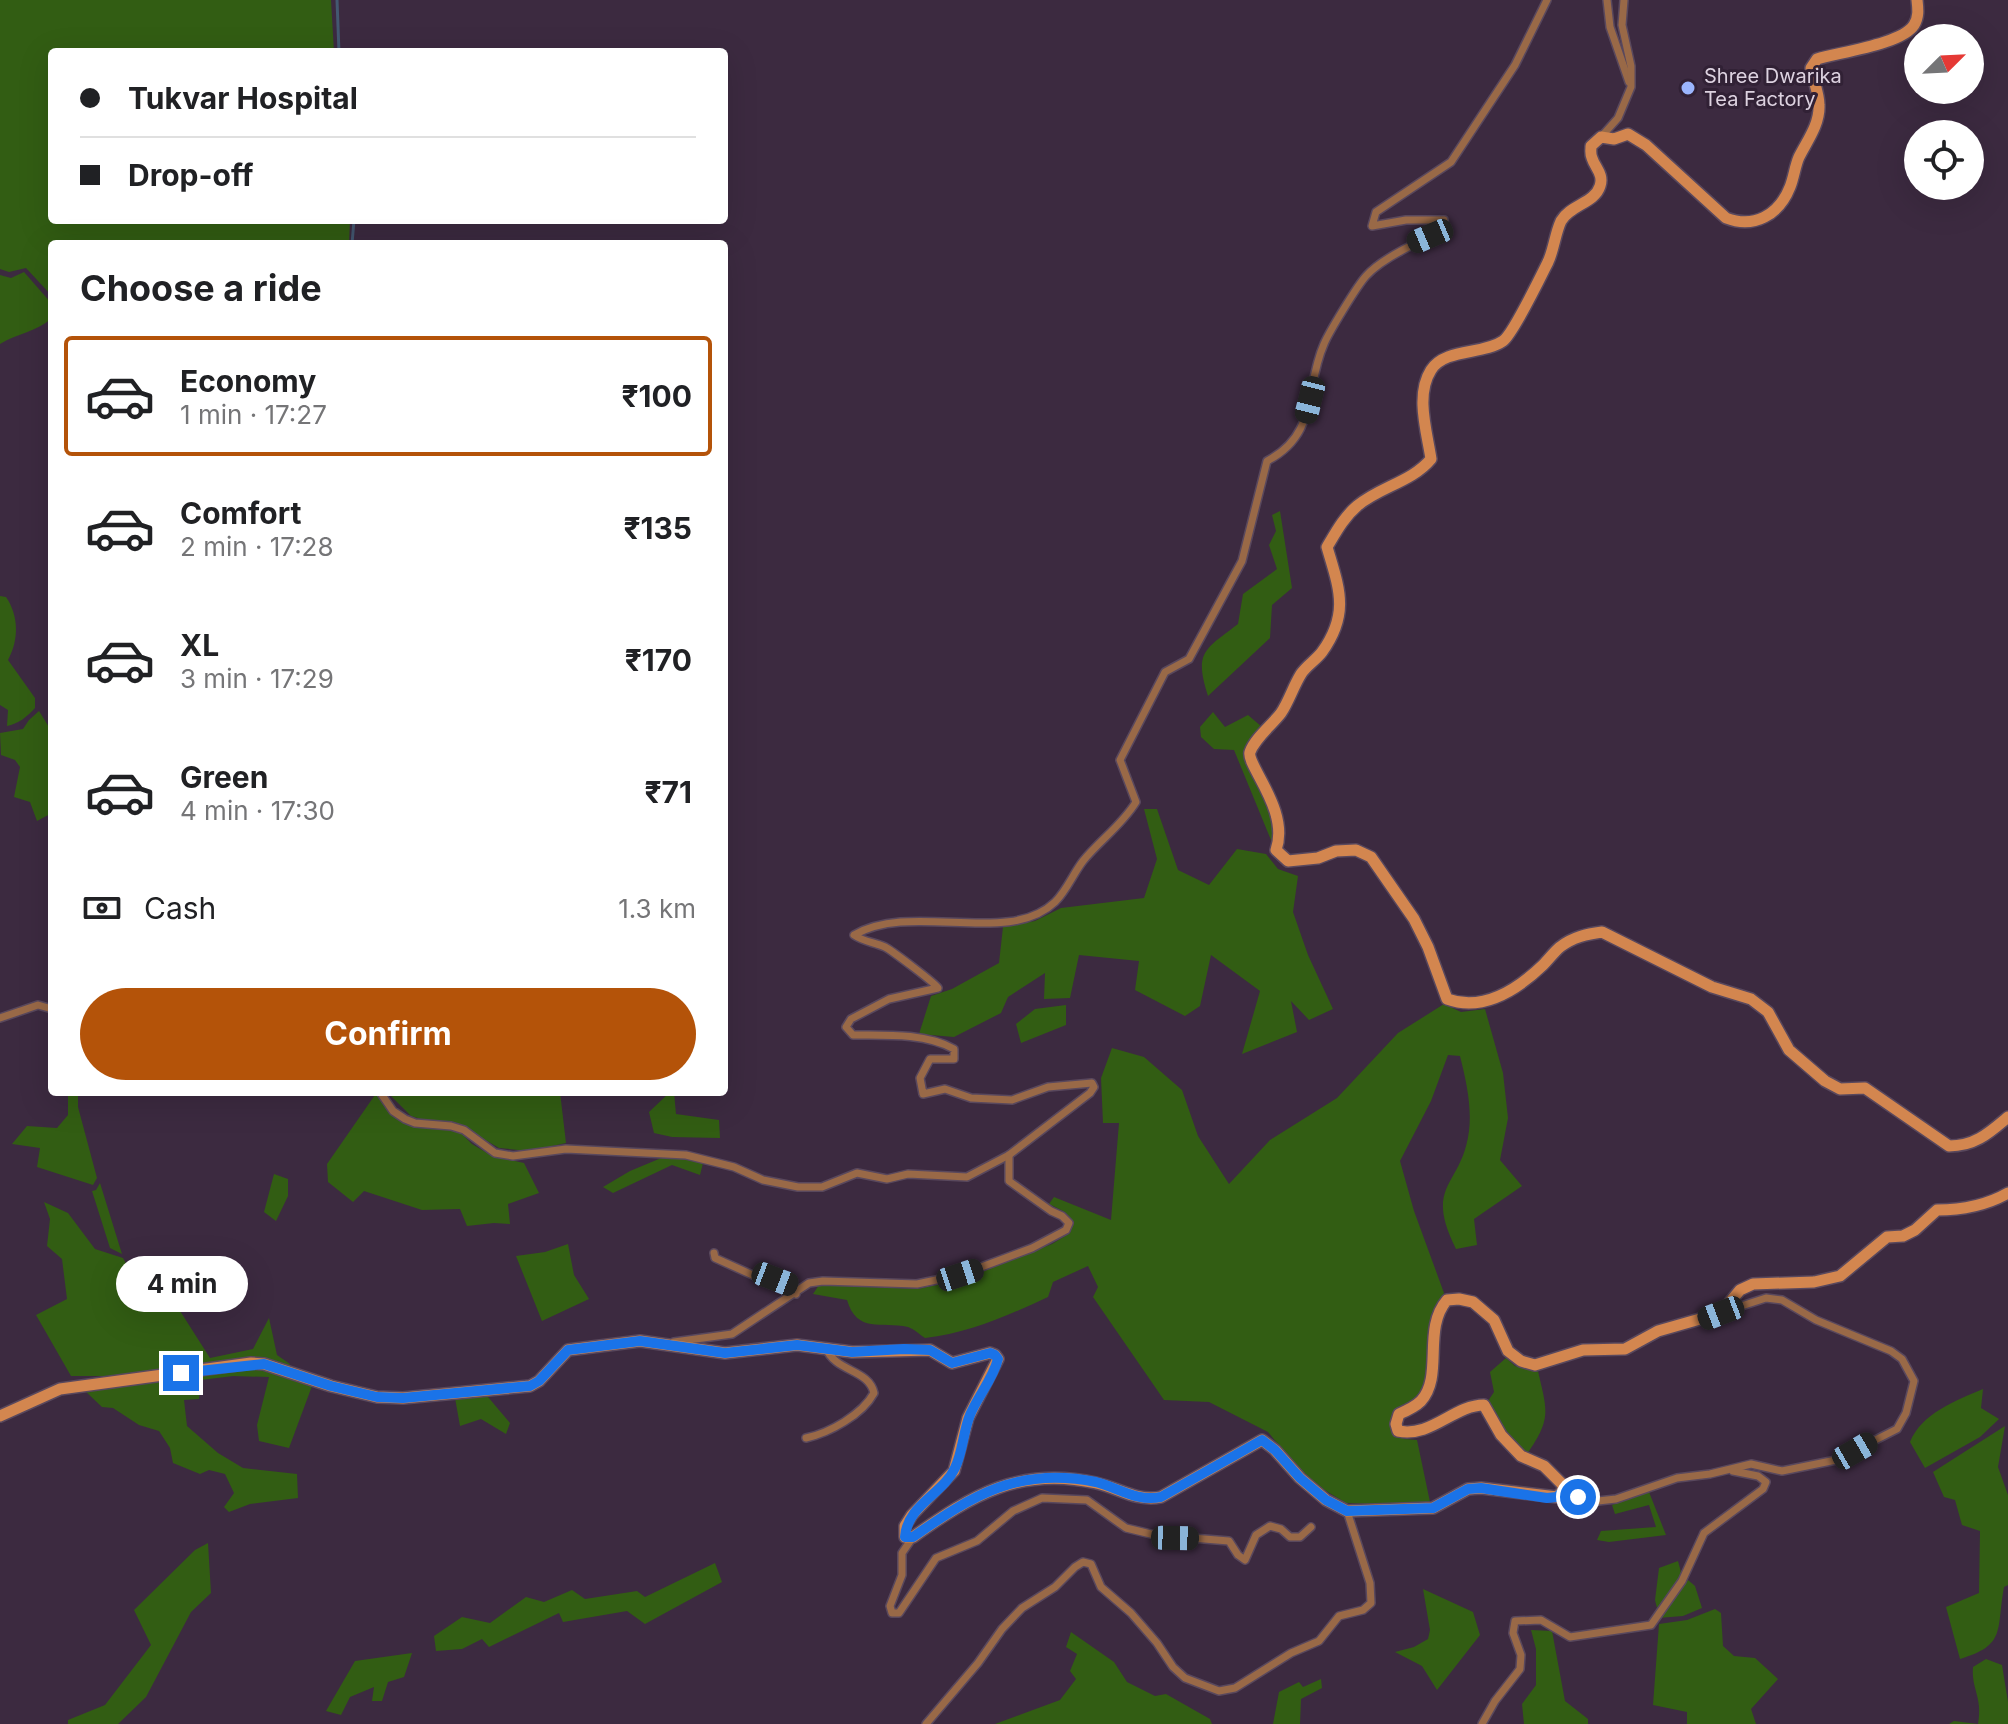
<!DOCTYPE html>
<meta charset="utf-8">
<style>
:root{--surface:#fff;--page:#f2f2f2;--text:#202124;--muted:#757577;--line:#e0e0e0;--accent:#b45309}
body{margin:0;font-family:Inter,sans-serif;background:var(--page);color:var(--text);height:100vh;display:flex;flex-direction:column;font-size:30px;white-space:nowrap}
*{box-sizing:border-box;margin:0}
p{font-size:26px;color:var(--muted)}
.icon{flex:none;width:44px;height:44px;fill:none;stroke:currentColor;stroke-width:2;stroke-linecap:round;stroke-linejoin:round}
.map{position:relative;flex:1;overflow:hidden}
.panel{position:absolute;left:48px;top:240px;width:680px;height:856px;display:flex;flex-direction:column;background:var(--surface);border-radius:8px;box-shadow:0 8px 32px #0002}
.panel>*{flex:none}
.guide{position:absolute;left:48px;top:48px;width:680px;height:176px;border-radius:8px;box-shadow:0 8px 32px #0002;display:grid;align-content:center;height:176px;padding:0 32px;background:var(--surface)}
.needle{width:52px;rotate:66deg}
.fabs{position:absolute;left:1904px;top:24px;display:grid;gap:16px}
.fabs a{display:grid;place-items:center;width:80px;height:80px;border-radius:50%;background:var(--surface);box-shadow:0 8px 32px #0002;font-size:40px}
.end{position:absolute;width:36px;height:36px;margin:-18px;border:10px solid #1a73e8;background:#fff;box-shadow:0 0 0 4px #fff}
.from{border-radius:50%}
.bubble{position:absolute;height:56px;border-radius:28px;background:var(--surface);box-shadow:0 8px 32px #0002;font-size:26px;font-weight:700;line-height:56px;text-align:center}
.car{position:absolute;width:24px;height:48px;margin:-24px -12px;border-radius:10px;box-shadow:0 0 6px 2px #0007;background:linear-gradient(#222 24%,#8ab4d8 0 40%,#222 0 76%,#8ab4d8 0 86%,#222 0)}
.guide b{display:flex;align-items:center;gap:28px;height:76px;font-size:30px}
.guide b+b{border-top:2px solid var(--line)}
.guide i{width:20px;height:20px;background:var(--text)}
ul{padding:0;list-style:none}
li{display:flex;align-items:center;gap:24px;height:120px;margin:0 16px 12px;padding:0 16px;border:4px solid transparent;border-radius:8px}
li div{flex:1}
li b{display:block;font-size:30px}
li em{font-style:normal;font-weight:700}
li.selected{border-color:var(--accent)}
li>.icon{width:72px;height:72px;stroke-width:1.5}
h2{padding:0 32px;font-size:36px;line-height:96px}
.pay{display:flex;align-items:center;gap:20px;height:88px;padding:0 32px;font-size:30px}
.pay p{margin-inline-start:auto}
.button{display:flex;gap:16px;margin-top:auto;padding:16px 32px}
.button a{flex:1;height:92px;border-radius:48px;background:var(--accent);color:#fff;font-size:32px;font-weight:700;line-height:92px;text-align:center}
.map>svg:first-child{display:block}
</style>
<div class="map">
<svg width="2008" height="1724" viewBox="0 0 2008 1724">
<rect width="100%" height="100%" fill="#3c2a40"/>
<g fill="#325d13">
<polygon points="0,0 331,0 334,52 52,52 52,220 350,220 349,244 52,244 52,296 26,268 9,272 0,269"/>
<path d="M24,272L52,304V318C36,332 18,333 0,344V275L11,278Z"/>
<path d="M1280,511L1292,588L1272,605L1270,638L1208,696C1194,652 1204,650 1238,624L1243,594L1277,569L1269,545L1276,531L1272,515Z"/>
<path d="M0,596L6,597C19,616 19,640 8,660L35,698V708C27,717 18,724 7,726L8,710L0,705Z"/>
<polygon points="39,711 52,732 52,813 37,821 30,802 14,797 20,767 15,760 1,755 0,733 23,729 29,720"/>
<polygon points="1213,712 1225,727 1248,715 1262,727 1247,749 1248,767 1260,782 1271,806 1273,845 1234,750 1214,749 1201,737 1200,727"/>
<polygon points="1144,809 1157,809 1178,870 1209,885 1237,849 1266,854 1278,869 1298,876 1293,912 1308,955 1333,1009 1309,1020 1291,1001 1297,1032 1242,1054 1260,991 1211,955 1200,1006 1185,1016 1135,990 1139,961 1079,955 1070,998 1044,999 1045,973 1008,997 1001,1013 954,1037 919,1034 931,996 952,989 999,963 1003,927 1035,921 1061,908 1144,898 1157,859"/>
<path d="M1444,1004L1461,1012L1485,1009L1503,1073L1508,1118L1500,1160L1522,1186L1474,1219L1477,1245L1456,1249C1423,1183 1462,1187 1469,1131C1472,1106 1466,1080 1460,1056L1448,1055L1431,1101L1400,1161L1414,1211L1444,1293C1429,1320 1433,1351 1426,1380C1422,1399 1406,1414 1395,1428L1404,1439L1417,1440L1430,1502L1404,1505L1346,1503L1308,1480L1268,1432L1209,1402L1164,1400L1093,1297L1098,1287L1088,1266L1053,1282L1048,1297C1007,1316 969,1333 925,1338C919,1334 914,1329 908,1327C881,1321 857,1334 847,1300L813,1294L819,1285L918,1289L964,1279L1052,1244L1070,1233L1074,1222L1065,1212L1049,1204L1054,1197L1111,1220L1119,1123H1103L1101,1078L1112,1048L1144,1057L1182,1090L1198,1136L1229,1184L1270,1140L1337,1098L1398,1033Z"/>
<polygon points="1066,1005 1066,1025 1021,1043 1016,1024 1035,1009"/>
<polygon points="68,1092 78,1092 78,1107 97,1178 93,1185 37,1167 40,1148 12,1144 27,1126 57,1128 68,1115"/>
<polygon points="377,1092 402,1121 416,1127 444,1128 461,1133 472,1144 492,1156 524,1163 539,1193 508,1204 510,1224 494,1223 467,1226 460,1209 422,1210 364,1191 353,1202 328,1182 327,1164"/>
<polygon points="387,1092 560,1092 566,1143 529,1151 499,1148 455,1122 424,1120 411,1116"/>
<polygon points="667,1092 674,1092 676,1114 719,1120 720,1138 672,1137 654,1133 649,1112 668,1094"/>
<polygon points="666,1156 703,1163 700,1175 672,1165 613,1193 603,1187 630,1171"/>
<polygon points="274,1174 288,1179 288,1196 276,1221 264,1212"/>
<polygon points="100,1183 122,1254 110,1248 92,1191 96,1190"/>
<polygon points="44,1202 68,1213 95,1249 123,1258 136,1282 175,1303 210,1358 253,1349 269,1318 277,1355 290,1364 287,1368 202,1367 105,1376 71,1376 36,1315 67,1299 62,1259 47,1246 50,1219"/>
<polygon points="568,1244 574,1275 589,1299 542,1321 516,1256 545,1252"/>
<path d="M1506,1358L1515,1366L1538,1371C1547,1411 1552,1418 1527,1454L1506,1436L1486,1404L1494,1392L1490,1372Z"/>
<polygon points="247,1368 267,1370 312,1386 289,1448 259,1441 257,1425 269,1377 233,1376 201,1380 199,1399 184,1400 187,1426 218,1453 243,1468 297,1474 298,1498 250,1504 229,1512 224,1507 234,1493 225,1474 209,1470 200,1474 173,1463 170,1448 159,1431 139,1425 113,1408 102,1407 83,1389"/>
<path d="M1983,1389L1981,1408L1999,1419L1980,1437L1925,1468L1910,1442C1922,1413 1955,1401 1983,1389Z"/>
<polygon points="473,1395 488,1397 510,1423 506,1434 481,1419 460,1426 455,1398"/>
<path d="M2005,1426L1998,1467L2008,1495V1585L2004,1587C1996,1630 2007,1645 1960,1659L1946,1607L1979,1593L1980,1531L1962,1525L1955,1500L1944,1497L1933,1472Z"/>
<polygon points="1649,1492 1666,1535 1609,1542 1597,1540 1601,1531 1656,1527 1649,1505 1615,1514 1612,1505"/>
<polygon points="208,1543 211,1593 191,1612 146,1697 118,1724 68,1724 68,1720 105,1705 151,1645 134,1610 195,1550"/>
<polygon points="1678,1561 1682,1576 1657,1608 1655,1600 1659,1568"/>
<polygon points="715,1563 722,1582 645,1624 627,1611 563,1622 559,1613 489,1647 482,1639 462,1649 436,1651 434,1636 462,1617 490,1623 526,1597 544,1602 572,1590 585,1599 637,1591 645,1597"/>
<polygon points="1688,1580 1695,1586 1702,1608 1683,1616 1658,1618"/>
<polygon points="1423,1589 1473,1612 1480,1635 1437,1690 1422,1666 1395,1652 1414,1647 1428,1639 1430,1630"/>
<polygon points="1715,1609 1721,1613 1723,1646 1734,1656 1755,1658 1778,1679 1751,1709 1756,1724 1687,1724 1687,1712 1653,1705 1659,1624 1687,1620"/>
<polygon points="1531,1630 1552,1631 1565,1701 1588,1719 1588,1724 1524,1724 1522,1704 1536,1685 1536,1649"/>
<polygon points="1071,1632 1114,1662 1127,1682 1155,1696 1166,1694 1210,1719 1212,1724 995,1724 1060,1700 1076,1679 1070,1671 1077,1654 1066,1647"/>
<polygon points="412,1653 404,1677 388,1682 382,1701 372,1701 374,1687 350,1697 341,1715 326,1711 355,1661"/>
<path d="M1986,1659L2002,1665L2008,1702V1724H1949L1954,1721L1978,1724C1983,1697 1971,1689 1973,1667Z"/>
<polygon points="1321,1679 1322,1688 1301,1699 1300,1724 1273,1724 1279,1692 1299,1682 1303,1687"/>
</g>
<g fill="none" stroke-linecap="round" stroke-linejoin="round">
<g stroke="#435871" stroke-width="3">
<polyline points="337,0 339,52"/>
<polyline points="352,244 354,220"/>
</g>
<g stroke="#59485d" stroke-width="10">
<g id="street">
<polyline points="1607,0 1610,27 1629,82"/>
<polyline points="1601,137 1618,118 1631,87 1631,66 1622,25 1624,0"/>
<polyline points="0,1018 38,1005 52,1009"/>
<path d="M380,1092L393,1111L405,1119L415,1123L451,1126L464,1130L495,1153L513,1156L566,1149L686,1155L734,1167L763,1180L798,1187H822L857,1173L887,1179L908,1174L967,1177L1009,1155L1090,1093L1094,1087L1092,1083L1048,1087L1012,1100L971,1098L945,1089L923,1094L920,1078L930,1059H954V1049C926,1033 885,1035 853,1035L846,1027L851,1019L889,999L938,988C935,983 891,950 885,947C874,942 864,942 854,935C913,901 1008,947 1055,902C1067,890 1073,874 1083,861C1099,841 1122,825 1136,802L1120,760L1165,672L1189,659L1242,561L1267,461C1319,434 1304,389 1324,344C1329,332 1357,286 1366,276C1383,257 1422,240 1445,230L1444,220H1406L1372,226L1376,212L1451,162L1515,65L1547,0"/>
<polyline points="714,1253 715,1258 757,1277 775,1279 790,1285 796,1294"/>
<polyline points="674,1342 732,1334 809,1283 823,1281 917,1284 960,1275 1032,1248 1066,1230 1069,1223 1062,1216 1051,1211 1009,1181 1009,1155"/>
<path d="M806,1438C829,1433 862,1415 874,1393C869,1369 835,1372 826,1348"/>
<polyline points="1563,1491 1598,1501 1616,1499 1677,1478 1710,1474 1751,1464 1782,1471 1836,1460 1897,1429 1906,1413 1914,1381 1902,1359 1891,1351 1816,1320 1782,1300 1766,1298 1726,1311"/>
<polyline points="913,1537 902,1553 902,1575 890,1606 892,1613 899,1613 936,1558 977,1541 1013,1511 1042,1498 1087,1500 1126,1528 1155,1535 1229,1541 1238,1555 1245,1560 1256,1535 1270,1526 1281,1529 1290,1537 1300,1537 1311,1527"/>
<polyline points="926,1724 978,1663 1002,1629 1022,1608 1055,1587 1075,1567 1083,1562 1091,1564 1101,1587 1131,1613 1157,1643 1173,1667 1185,1678 1219,1691 1235,1688 1291,1653 1319,1641 1339,1616 1363,1610 1371,1603 1370,1583 1347,1511"/>
<polyline points="1482,1724 1495,1701 1520,1669 1521,1655 1513,1633 1515,1621 1541,1620 1570,1637 1651,1625 1682,1581 1704,1533 1763,1489 1766,1482 1758,1476 1733,1471"/>
</g>
</g>
<g stroke="#59485d" stroke-width="14">
<g id="secondary">
<path d="M1917,0C1918,9 1919,17 1914,25C1902,44 1841,52 1817,59L1811,68C1813,80 1819,93 1819,105C1820,124 1807,141 1799,157C1795,166 1794,177 1790,187C1779,215 1754,229 1726,218L1646,145L1628,134L1614,139L1601,137L1591,146C1591,150 1590,154 1592,158C1595,168 1604,174 1600,186C1595,203 1570,205 1561,221C1555,234 1554,249 1548,262C1541,276 1513,334 1503,341C1483,355 1445,348 1431,370C1415,395 1427,432 1431,459C1412,482 1379,487 1357,506C1344,517 1336,532 1327,547C1339,588 1350,613 1322,652C1316,660 1306,666 1301,674C1293,687 1289,701 1281,713C1272,725 1255,738 1250,752C1246,765 1290,810 1276,850L1288,861L1318,858L1336,851L1356,850L1371,857L1414,919L1428,947L1447,999C1483,1012 1517,990 1543,965C1549,959 1554,952 1560,947C1573,937 1587,934 1602,932L1712,987L1751,999L1768,1012L1789,1050L1825,1081L1840,1089L1865,1088L1949,1146C1975,1146 1989,1133 2008,1117"/>
<path d="M0,1416L60,1389L251,1363L264,1364L331,1386L377,1397L403,1398L530,1386L539,1381L568,1350L640,1341L725,1353L797,1345L852,1352L930,1350L952,1363L990,1353L995,1355L998,1359L968,1418L954,1471L912,1515L905,1526V1537H913C972,1495 1020,1466 1096,1483C1119,1488 1137,1502 1161,1497L1262,1440L1275,1450L1300,1478L1326,1500L1347,1511L1433,1508L1468,1489L1481,1488L1557,1497L1563,1491V1485L1544,1466L1521,1456L1501,1435L1484,1405C1454,1405 1431,1438 1398,1431L1396,1424L1399,1414C1406,1411 1415,1407 1421,1401C1444,1376 1422,1329 1447,1300L1459,1299L1473,1302L1494,1320L1508,1351L1521,1361L1535,1365L1583,1350L1625,1349L1658,1331L1721,1313L1740,1290L1753,1284L1814,1282L1840,1276L1887,1237L1903,1236L1915,1230L1937,1210C1961,1210 1987,1205 2008,1193"/>
</g>
</g>
<use href="#street" stroke="#996947" stroke-width="7"/>
<use href="#secondary" stroke="#d3864f" stroke-width="11"/>
</g>
<g fill="none" stroke-linecap="round" stroke-linejoin="round">
<path stroke="#1a73e8" stroke-width="10" d="M181,1373L264,1364L331,1386L377,1397L403,1398L530,1386L539,1381L568,1350L640,1341L725,1353L797,1345L852,1352L904,1349L930,1350L952,1363L990,1353L995,1355L998,1359C993,1379 978,1396 970,1415C963,1432 963,1452 955,1468C943,1494 907,1505 905,1537H913C973,1495 1019,1466 1096,1482C1119,1488 1137,1502 1161,1497L1262,1440L1275,1450L1300,1478L1326,1500L1347,1511L1433,1508L1468,1489L1481,1488L1547,1498L1557,1497L1563,1491L1578,1497"/>
</g>
<circle fill="#9bb5fd" stroke="#312135" stroke-width="3" cx="1688" cy="88" r="8"/>
<g text-anchor="middle" stroke-width="6" stroke-linejoin="round" paint-order="stroke">
<g font-size="20" fill="#ddd2e0" stroke="#312135" text-anchor="start">
<text x="1704" y="83">Shree Dwarika<tspan x="1704" dy="23">Tea Factory</tspan></text>
</g>
</g>
</svg>
<div class="fabs">
<a><svg class="needle" viewBox="-14 -14 28 28"><path d="M0-13l5 13h-10z" fill="#e53935"/><path d="M0 13l5-13h-10z" fill="#757577"/></svg></a>
<a><svg class="icon" aria-label="locate" viewBox="0 0 24 24"><circle cx="12" cy="12" r="6"/><path d="M12 2v4M12 18v4M2 12h4M18 12h4"/></svg></a>
</div>
<i class="end from" style="left:1578px;top:1497px"></i>
<i class="end" style="left:181px;top:1373px"></i>
<div class="bubble" style="left:116px;top:1256px;width:132px">4 min</div>
<i class="car" style="left:1430px;top:236px;rotate:247deg"></i>
<i class="car" style="left:1310px;top:400px;rotate:194deg"></i>
<i class="car" style="left:960px;top:1275px;rotate:72deg"></i>
<i class="car" style="left:775px;top:1279px;rotate:111deg"></i>
<i class="car" style="left:1721px;top:1313px;rotate:249deg"></i>
<i class="car" style="left:1855px;top:1451px;rotate:60deg"></i>
<i class="car" style="left:1175px;top:1538px;rotate:91deg"></i>
<div class="guide">
<b><i class="from"></i>Tukvar Hospital</b>
<b><i></i>Drop-off</b>
</div>
<section class="panel">
<h2>Choose a ride</h2>
<ul>
<li class="selected"><svg class="icon" aria-label="car" viewBox="0 0 24 24"><path d="M5 17H2v-5l4-1 3-4h7l3 4 3 1v5h-3M9 17h6M6 11h13"/><circle cx="7" cy="17" r="2"/><circle cx="17" cy="17" r="2"/></svg><div><b>Economy</b><p>1 min · 17:27</p></div><em>₹100</em></li>
<li><svg class="icon" aria-label="car" viewBox="0 0 24 24"><path d="M5 17H2v-5l4-1 3-4h7l3 4 3 1v5h-3M9 17h6M6 11h13"/><circle cx="7" cy="17" r="2"/><circle cx="17" cy="17" r="2"/></svg><div><b>Comfort</b><p>2 min · 17:28</p></div><em>₹135</em></li>
<li><svg class="icon" aria-label="car" viewBox="0 0 24 24"><path d="M5 17H2v-5l4-1 3-4h7l3 4 3 1v5h-3M9 17h6M6 11h13"/><circle cx="7" cy="17" r="2"/><circle cx="17" cy="17" r="2"/></svg><div><b>XL</b><p>3 min · 17:29</p></div><em>₹170</em></li>
<li><svg class="icon" aria-label="car" viewBox="0 0 24 24"><path d="M5 17H2v-5l4-1 3-4h7l3 4 3 1v5h-3M9 17h6M6 11h13"/><circle cx="7" cy="17" r="2"/><circle cx="17" cy="17" r="2"/></svg><div><b>Green</b><p>4 min · 17:30</p></div><em>₹71</em></li>
</ul>
<div class="pay"><svg class="icon" aria-label="cash" viewBox="0 0 24 24"><path d="M3 7h18v10H3z"/><circle cx="12" cy="12" r="2"/></svg>Cash<p>1.3 km</p></div>
<div class="button"><a>Confirm</a></div>
</section>
</div>
